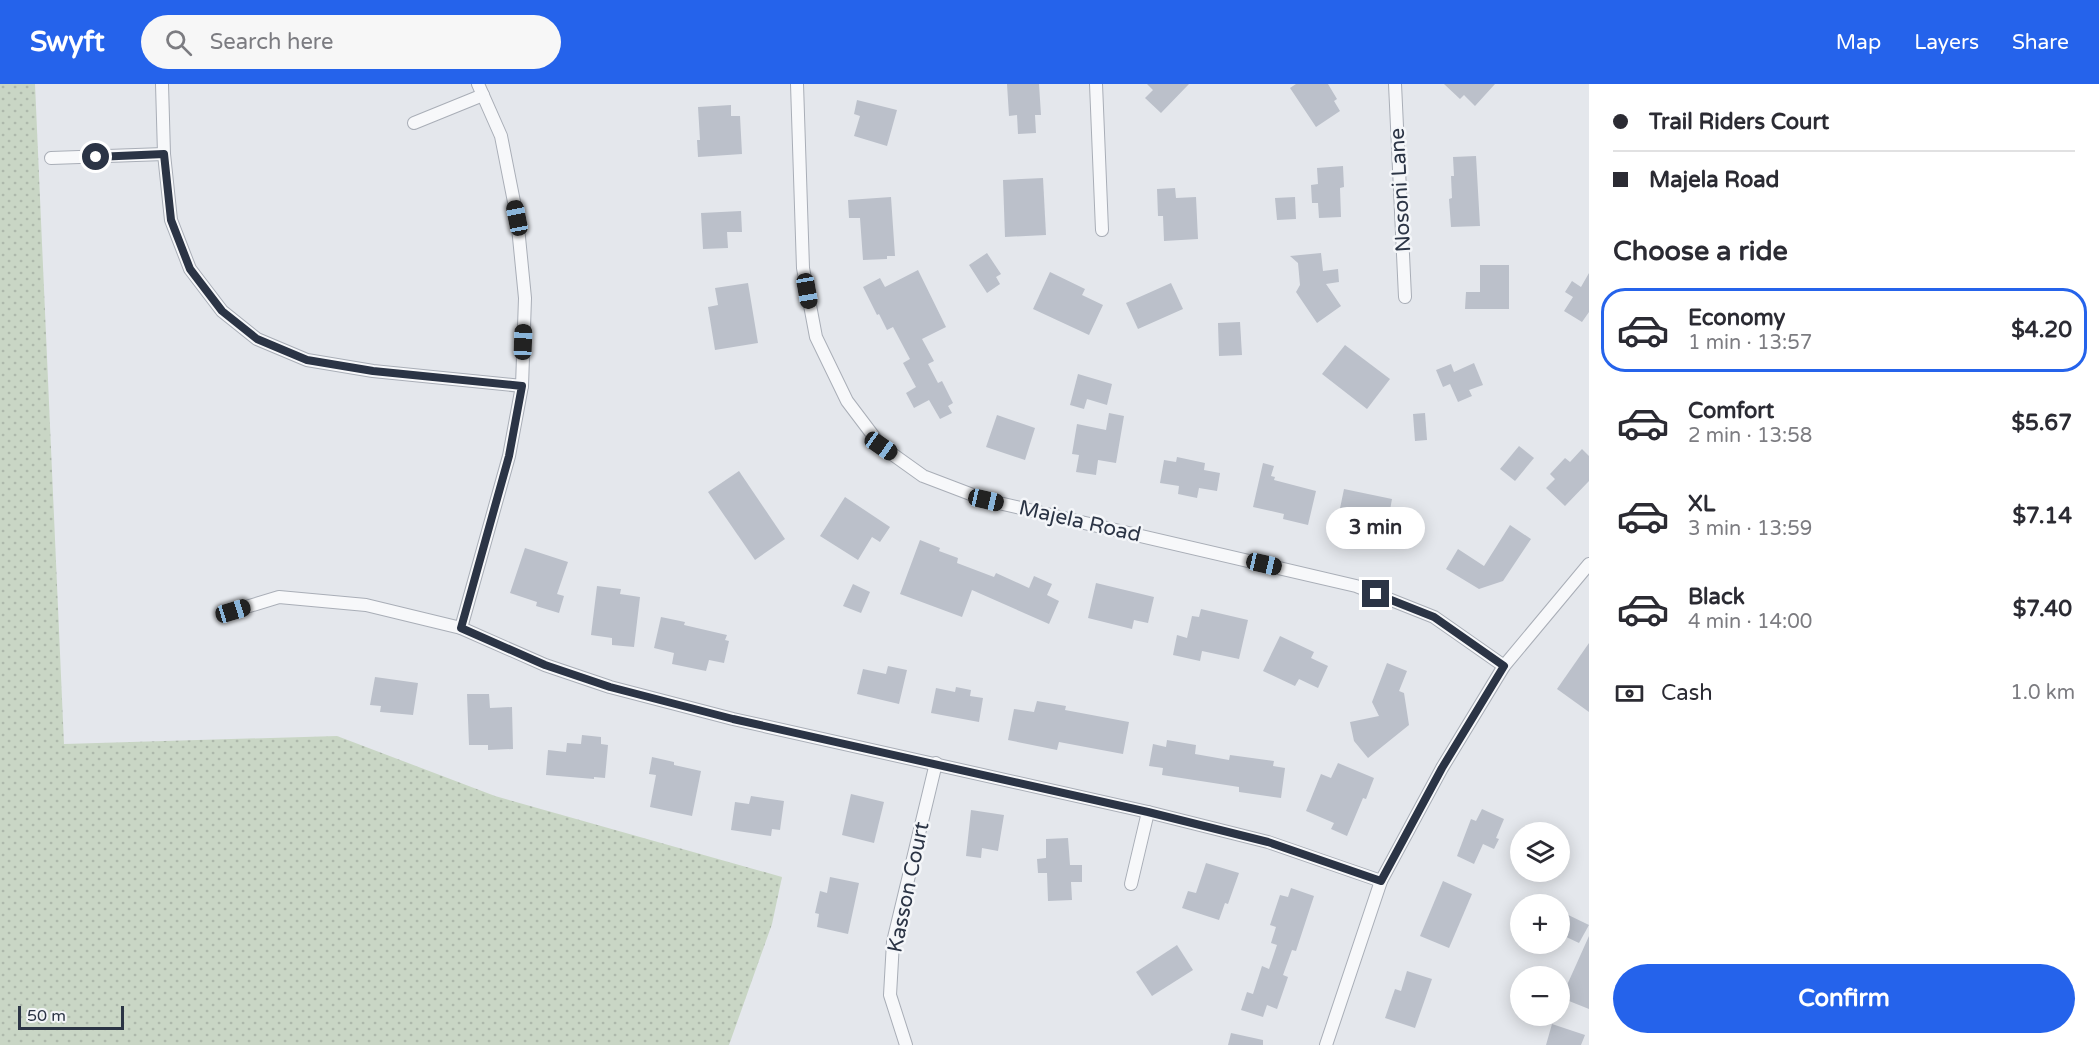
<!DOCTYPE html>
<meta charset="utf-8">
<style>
:root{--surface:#fff;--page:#f7f7f7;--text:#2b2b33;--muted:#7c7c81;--line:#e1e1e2;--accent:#2563eb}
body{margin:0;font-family:"Varela Round",sans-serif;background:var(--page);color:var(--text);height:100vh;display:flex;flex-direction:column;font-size:22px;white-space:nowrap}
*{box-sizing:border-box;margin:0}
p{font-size:20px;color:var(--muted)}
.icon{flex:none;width:33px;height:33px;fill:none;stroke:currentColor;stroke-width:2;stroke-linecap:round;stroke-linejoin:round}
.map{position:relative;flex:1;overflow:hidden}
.panel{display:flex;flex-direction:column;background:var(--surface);width:510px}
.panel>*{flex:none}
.hud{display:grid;align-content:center;height:132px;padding:0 24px;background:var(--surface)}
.fabs{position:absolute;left:1510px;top:738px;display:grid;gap:12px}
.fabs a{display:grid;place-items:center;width:60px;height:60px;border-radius:50%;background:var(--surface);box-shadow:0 3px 15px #0003;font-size:30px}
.scale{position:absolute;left:18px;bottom:15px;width:106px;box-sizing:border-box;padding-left:6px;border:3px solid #2b3445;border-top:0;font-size:16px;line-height:21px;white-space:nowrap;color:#2b3445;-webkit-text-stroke:4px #f4f6f9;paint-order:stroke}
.end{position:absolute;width:27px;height:27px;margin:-14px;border:8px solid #2b3445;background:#fff;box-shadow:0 0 0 3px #fff}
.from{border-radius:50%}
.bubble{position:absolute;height:42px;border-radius:21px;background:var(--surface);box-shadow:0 3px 15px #0003;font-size:20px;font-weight:700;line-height:42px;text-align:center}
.car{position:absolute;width:18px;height:36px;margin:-18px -9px;border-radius:8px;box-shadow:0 0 4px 2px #0007;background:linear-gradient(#222 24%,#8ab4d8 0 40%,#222 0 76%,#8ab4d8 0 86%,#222 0)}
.hud b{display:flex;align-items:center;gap:21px;height:57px;font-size:22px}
.hud b+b{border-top:2px solid var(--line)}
.hud i{width:15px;height:15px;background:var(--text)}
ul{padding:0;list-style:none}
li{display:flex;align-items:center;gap:18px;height:84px;margin:0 12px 9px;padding:0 12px;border:3px solid transparent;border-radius:24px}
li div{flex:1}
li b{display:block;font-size:22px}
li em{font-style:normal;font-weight:700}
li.current{border-color:var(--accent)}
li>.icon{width:54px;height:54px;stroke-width:1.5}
h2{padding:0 24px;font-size:27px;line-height:72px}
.pay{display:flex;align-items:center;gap:15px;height:66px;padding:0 24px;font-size:22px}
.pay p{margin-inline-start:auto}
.cta{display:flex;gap:12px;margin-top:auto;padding:12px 24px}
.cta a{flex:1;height:69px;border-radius:36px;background:var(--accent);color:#fff;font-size:24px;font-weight:700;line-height:69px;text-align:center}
header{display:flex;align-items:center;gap:36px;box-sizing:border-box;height:84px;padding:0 30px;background:var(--accent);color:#fff}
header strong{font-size:28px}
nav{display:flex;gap:33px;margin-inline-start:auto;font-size:21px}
.search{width:420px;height:54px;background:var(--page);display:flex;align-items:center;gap:15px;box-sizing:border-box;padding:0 21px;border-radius:33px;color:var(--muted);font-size:22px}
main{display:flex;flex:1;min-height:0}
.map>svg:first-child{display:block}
</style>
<header>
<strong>Swyft</strong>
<div class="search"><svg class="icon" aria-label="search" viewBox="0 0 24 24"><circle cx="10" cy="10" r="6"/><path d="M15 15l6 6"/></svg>Search here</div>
<nav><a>Map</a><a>Layers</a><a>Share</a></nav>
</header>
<main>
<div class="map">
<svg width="1589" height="961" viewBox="0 0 1589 961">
<defs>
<pattern id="grass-dots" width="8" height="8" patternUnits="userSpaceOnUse" patternTransform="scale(1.5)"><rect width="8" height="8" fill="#c9d6c5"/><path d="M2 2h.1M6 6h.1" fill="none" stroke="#adb8ab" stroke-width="1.8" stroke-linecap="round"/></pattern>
</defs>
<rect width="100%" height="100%" fill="#e4e7ec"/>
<polygon fill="url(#grass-dots)" points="0,0 35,0 64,660 337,652 495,712 782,793 772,840 729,961 0,961"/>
<g fill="#bbc0ca">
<polygon points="1007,0 1039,0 1041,31 1035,31 1036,49 1018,50 1017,31 1009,32"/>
<polygon points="1147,0 1189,0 1161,29 1145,14 1153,6"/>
<polygon points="1296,0 1328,0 1337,15 1334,17 1340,27 1316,43 1290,4"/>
<polygon points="1444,0 1495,0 1475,22 1464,11 1460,15"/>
<polygon points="857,16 897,26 887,62 854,52 860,32 854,30"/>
<polygon points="731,21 731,32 740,32 742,70 698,73 697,56 700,56 698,23"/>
<polygon points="1476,72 1480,142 1451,143 1449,115 1452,114 1451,92 1454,92 1453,73"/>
<polygon points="1343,82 1344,103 1340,104 1341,133 1319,134 1318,119 1312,119 1311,101 1318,100 1317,84"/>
<polygon points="1043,94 1046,151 1005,153 1003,96"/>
<polygon points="1175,104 1176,114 1196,113 1198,155 1164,157 1163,132 1158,132 1157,105"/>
<polygon points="891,113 895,172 887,172 887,175 863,176 860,134 849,134 848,116"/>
<polygon points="1295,113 1296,135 1277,136 1275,114"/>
<polygon points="741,127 742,148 727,148 728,164 703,165 701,129"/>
<polygon points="987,169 1001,190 996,193 1000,200 987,209 969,181"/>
<polygon points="1321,169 1323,187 1338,185 1339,198 1326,200 1341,222 1317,239 1296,208 1300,201 1298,179 1290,172"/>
<polygon points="1480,181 1509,181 1509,225 1465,225 1466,208 1480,208"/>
<polygon points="918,186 946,243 922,255 934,277 928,280 938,299 942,297 953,319 948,322 952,329 940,335 929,316 914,324 906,309 916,303 903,279 910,275 893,243 887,246 879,230 877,231 863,203 880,194 885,203"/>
<polygon points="1050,188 1085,205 1082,211 1103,221 1089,251 1033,225"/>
<polygon points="1589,189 1589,228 1582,238 1564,227 1573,213 1565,208 1572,197 1581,203"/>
<polygon points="748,199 758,259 715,266 708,223 718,221 715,204"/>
<polygon points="1171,199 1183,225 1138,245 1126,219"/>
<polygon points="1240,238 1242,271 1219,272 1218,239"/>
<polygon points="1345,261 1390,295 1367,325 1322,290"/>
<polygon points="1474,279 1483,301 1469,306 1472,312 1458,318 1450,300 1443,303 1436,286 1451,280 1454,288"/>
<polygon points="1078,290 1112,300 1107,321 1087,315 1084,325 1070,321"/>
<polygon points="1109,329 1124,332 1116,379 1098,376 1096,391 1076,388 1079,371 1072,370 1077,340 1106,346"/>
<polygon points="1425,329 1427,356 1415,357 1413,330"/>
<polygon points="997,331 1035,344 1025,376 986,363"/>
<polygon points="1519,362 1534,374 1515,397 1500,385"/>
<polygon points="1582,365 1589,372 1589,397 1565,422 1546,404 1555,395 1550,390 1565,374 1570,378"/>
<polygon points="1177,373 1205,379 1204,386 1220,389 1217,407 1199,404 1197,414 1178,410 1179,402 1160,399 1164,376 1176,378"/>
<polygon points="1263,379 1274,382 1271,392 1275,393 1274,396 1316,407 1308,441 1283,435 1284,430 1253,423"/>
<polygon points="739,387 785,455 755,476 708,408"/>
<polygon points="1344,405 1392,415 1388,437 1395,439 1389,464 1364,459 1367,446 1337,439"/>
<polygon points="845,413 890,443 880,458 872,453 858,476 820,452"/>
<polygon points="1510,441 1531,455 1503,497 1479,505 1446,485 1458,465 1484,482"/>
<polygon points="920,456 940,464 939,467 958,474 957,479 994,493 996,489 1029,504 1034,492 1052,500 1047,511 1059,517 1049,540 972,506 962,533 900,510"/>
<polygon points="525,464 568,478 557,510 564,512 559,529 536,522 537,518 510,509"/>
<polygon points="1096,499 1154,513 1148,539 1134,536 1132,545 1088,534"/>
<polygon points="853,500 870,508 861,529 843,522"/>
<polygon points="597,502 621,505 620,510 640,513 634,563 612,561 612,554 591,551"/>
<polygon points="1201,525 1248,536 1239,575 1202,567 1200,577 1173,571 1177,551 1187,554 1192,532 1199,533"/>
<polygon points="661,533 685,538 684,541 727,551 725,556 729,557 724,579 709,576 706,587 672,580 674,569 654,564"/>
<polygon points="1280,552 1314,568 1311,574 1328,582 1318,604 1299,595 1295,602 1263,587"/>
<polygon points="1589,559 1589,628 1557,605"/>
<polygon points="1387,579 1407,587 1399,607 1404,609 1409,641 1368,674 1354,657 1350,638 1379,632 1372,618"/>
<polygon points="888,582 907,586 899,620 857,610 863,585 886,590"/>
<polygon points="375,593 418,599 413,631 380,628 381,622 370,621"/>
<polygon points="956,603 971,606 970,612 983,614 979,638 931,629 936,604 955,608"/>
<polygon points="467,610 489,610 490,624 512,623 513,665 488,666 488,661 469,661"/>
<polygon points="1037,617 1066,622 1065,626 1129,638 1123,670 1059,658 1057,666 1008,656 1014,625 1034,628"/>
<polygon points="582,651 601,653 601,660 608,661 605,694 594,693 594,695 546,691 548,666 566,668 567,659 581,660"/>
<polygon points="1167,656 1196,661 1195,670 1229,676 1230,671 1274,677 1273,682 1285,684 1281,714 1239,708 1239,703 1162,691 1163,684 1149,682 1153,660 1166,663"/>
<polygon points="652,673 674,678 674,681 701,687 692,732 650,723 656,691 649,690"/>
<polygon points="1338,679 1374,694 1366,715 1363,714 1347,752 1331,745 1334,739 1306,727 1321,690 1331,694"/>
<polygon points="851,710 884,718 874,759 842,751"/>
<polygon points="751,712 784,717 780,746 772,745 771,752 731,746 735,718 749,720"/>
<polygon points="1482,725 1504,735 1496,754 1499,755 1494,765 1483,760 1474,780 1457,772 1471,735 1476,737"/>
<polygon points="971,726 1004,731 998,767 982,764 981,774 966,772"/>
<polygon points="1068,754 1070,781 1082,781 1082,798 1071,798 1072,816 1048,817 1047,789 1038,789 1037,775 1046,774 1046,755"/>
<polygon points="1206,779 1239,789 1228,820 1225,819 1219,836 1182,824 1188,807 1196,809"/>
<polygon points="830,793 859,799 848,850 817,843 819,830 815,829 820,807 827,809"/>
<polygon points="1443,797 1472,810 1449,864 1420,852"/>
<polygon points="1291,804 1314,812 1296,867 1292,866 1283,891 1288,893 1277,925 1267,921 1263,933 1241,926 1247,908 1253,910 1262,882 1269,885 1277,861 1271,859 1276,843 1270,841 1280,811 1288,813"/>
<polygon points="1560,827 1589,841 1579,859 1560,850"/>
<polygon points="1589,852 1589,925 1569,917 1570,914 1563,910"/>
<polygon points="1177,861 1193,886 1152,912 1136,888"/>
<polygon points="1407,887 1432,895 1415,944 1385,934 1395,905 1401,907"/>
<polygon points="1552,940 1585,951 1581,961 1546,961"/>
<polygon points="1231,949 1263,956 1263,961 1228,961"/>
</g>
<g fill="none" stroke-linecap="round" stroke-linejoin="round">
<g stroke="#a9aeb7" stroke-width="14">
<g id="minor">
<polyline points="162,0 164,70 171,136 190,185 222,227 257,255 307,276 373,287 522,302"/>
<polyline points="797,0 803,184 816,253 847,317 881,362 923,392 986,416 1356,502 1434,533 1504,582"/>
<polyline points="1096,0 1102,146"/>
<polyline points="1395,0 1405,213"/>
<polyline points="414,39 483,11"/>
<polyline points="51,74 164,70"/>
<polyline points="233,527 279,513 366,521 461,544 545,581 610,603 733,635 1148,728 1268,758 1381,797"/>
<polyline points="461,544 509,372 522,302 525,214 517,133 501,52 478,0"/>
<polyline points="1131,800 1148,728"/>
<polyline points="906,961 890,911 893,858 936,679"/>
<polyline points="1326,961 1381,797 1442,684 1504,582 1589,480"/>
</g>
</g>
<use href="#minor" stroke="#f7f8fa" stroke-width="12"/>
</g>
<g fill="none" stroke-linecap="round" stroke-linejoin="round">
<polyline stroke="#2b3445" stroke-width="8" points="96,73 164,70 171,136 190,185 222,227 257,255 307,276 373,287 522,302 509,372 461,544 545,581 610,603 733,635 1148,728 1268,758 1381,797 1442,684 1504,582 1434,533 1376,510"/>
</g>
<g text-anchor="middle" stroke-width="5" stroke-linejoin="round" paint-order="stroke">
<g font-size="21" fill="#2b3445" stroke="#f4f6f9">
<text transform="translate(1400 106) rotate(-93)" y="7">Nosoni Lane</text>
<text transform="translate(1080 437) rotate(13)" y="7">Majela Road</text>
<text transform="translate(908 803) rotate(-78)" y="7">Kasson Court</text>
</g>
</g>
</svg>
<div class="fabs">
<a><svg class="icon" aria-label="layers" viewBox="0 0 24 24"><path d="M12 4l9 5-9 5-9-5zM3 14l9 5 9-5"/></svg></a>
<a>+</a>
<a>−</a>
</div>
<div class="scale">50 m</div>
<i class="end from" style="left:96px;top:73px"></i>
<i class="end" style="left:1376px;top:510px"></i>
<div class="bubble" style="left:1326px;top:423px;width:99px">3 min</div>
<i class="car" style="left:517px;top:134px;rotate:349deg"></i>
<i class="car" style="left:807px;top:207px;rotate:170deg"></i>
<i class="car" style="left:523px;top:258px;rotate:2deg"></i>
<i class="car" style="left:881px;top:362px;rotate:125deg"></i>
<i class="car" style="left:986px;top:416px;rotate:103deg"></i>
<i class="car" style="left:1264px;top:480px;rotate:103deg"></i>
<i class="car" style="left:233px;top:527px;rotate:73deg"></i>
</div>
<section class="panel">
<div class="hud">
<b><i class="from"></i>Trail Riders Court</b>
<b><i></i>Majela Road</b>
</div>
<h2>Choose a ride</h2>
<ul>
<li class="current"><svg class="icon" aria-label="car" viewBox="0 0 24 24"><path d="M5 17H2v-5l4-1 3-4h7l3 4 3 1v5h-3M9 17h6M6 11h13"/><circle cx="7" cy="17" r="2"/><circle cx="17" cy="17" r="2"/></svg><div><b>Economy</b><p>1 min · 13:57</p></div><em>$4.20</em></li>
<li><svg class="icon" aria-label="car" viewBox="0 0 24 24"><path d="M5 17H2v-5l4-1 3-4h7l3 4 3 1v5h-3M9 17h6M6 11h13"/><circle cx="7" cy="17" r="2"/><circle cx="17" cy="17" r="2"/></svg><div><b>Comfort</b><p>2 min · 13:58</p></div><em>$5.67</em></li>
<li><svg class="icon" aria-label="car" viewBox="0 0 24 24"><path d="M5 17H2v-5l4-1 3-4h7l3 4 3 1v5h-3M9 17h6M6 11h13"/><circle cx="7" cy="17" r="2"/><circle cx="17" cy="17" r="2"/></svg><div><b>XL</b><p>3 min · 13:59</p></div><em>$7.14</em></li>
<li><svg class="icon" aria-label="car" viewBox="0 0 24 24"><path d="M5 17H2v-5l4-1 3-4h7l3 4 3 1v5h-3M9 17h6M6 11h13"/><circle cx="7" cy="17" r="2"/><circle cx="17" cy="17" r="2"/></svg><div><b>Black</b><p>4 min · 14:00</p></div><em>$7.40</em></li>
</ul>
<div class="pay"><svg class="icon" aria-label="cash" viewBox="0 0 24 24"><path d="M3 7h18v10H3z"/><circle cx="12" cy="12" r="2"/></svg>Cash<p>1.0 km</p></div>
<div class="cta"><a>Confirm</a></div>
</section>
</main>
